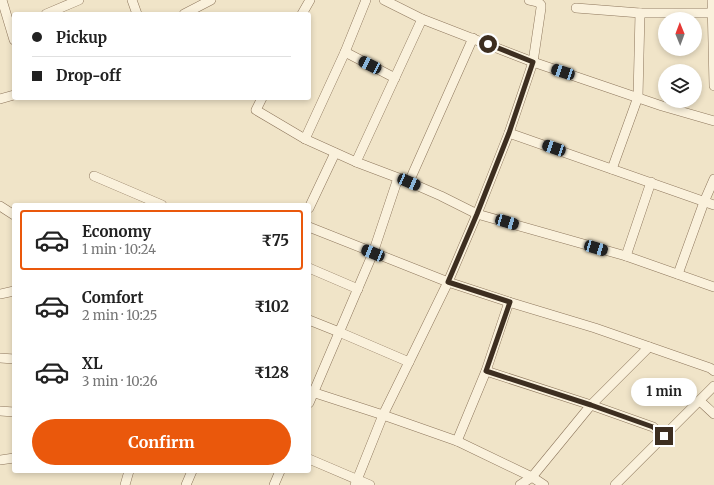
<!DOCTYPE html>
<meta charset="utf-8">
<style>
:root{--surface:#fff;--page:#f2f2f2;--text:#222;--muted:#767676;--line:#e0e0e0;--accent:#ea580c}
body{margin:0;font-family:Merriweather,serif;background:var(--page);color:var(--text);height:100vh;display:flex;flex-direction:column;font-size:15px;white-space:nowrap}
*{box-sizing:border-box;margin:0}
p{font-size:13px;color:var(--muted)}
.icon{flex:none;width:22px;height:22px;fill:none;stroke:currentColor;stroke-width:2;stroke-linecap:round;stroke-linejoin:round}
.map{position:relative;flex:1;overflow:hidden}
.sheet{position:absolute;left:12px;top:203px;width:299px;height:270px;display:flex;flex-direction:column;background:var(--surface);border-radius:4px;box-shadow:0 2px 6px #0003}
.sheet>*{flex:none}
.guide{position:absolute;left:12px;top:12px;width:299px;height:88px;border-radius:4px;box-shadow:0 2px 6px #0003;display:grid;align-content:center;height:88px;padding:0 20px;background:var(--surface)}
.needle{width:26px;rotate:359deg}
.fabs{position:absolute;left:658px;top:12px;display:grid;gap:8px}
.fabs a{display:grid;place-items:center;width:44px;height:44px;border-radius:50%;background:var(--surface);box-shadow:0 2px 6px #0003;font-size:20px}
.end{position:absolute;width:18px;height:18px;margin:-9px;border:5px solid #3d2e20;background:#fff;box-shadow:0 0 0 2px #fff}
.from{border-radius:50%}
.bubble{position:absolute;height:28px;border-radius:14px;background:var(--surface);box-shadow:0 2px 6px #0003;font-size:13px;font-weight:700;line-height:28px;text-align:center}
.car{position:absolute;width:12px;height:24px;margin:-12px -6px;border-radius:5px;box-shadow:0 0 3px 1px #0007;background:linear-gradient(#222 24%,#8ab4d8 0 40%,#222 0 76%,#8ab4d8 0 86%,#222 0)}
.guide b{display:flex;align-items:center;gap:14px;height:38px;font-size:15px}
.guide b+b{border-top:1px solid var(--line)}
.guide i{width:10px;height:10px;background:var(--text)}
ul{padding:7px 0 0;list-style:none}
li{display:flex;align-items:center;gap:12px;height:60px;margin:0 8px 6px;padding:0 12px;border:2px solid transparent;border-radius:4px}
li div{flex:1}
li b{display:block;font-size:15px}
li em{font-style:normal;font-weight:700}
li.active{border-color:var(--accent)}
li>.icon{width:36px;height:36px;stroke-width:1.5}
.primary-button{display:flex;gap:8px;margin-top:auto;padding:8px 20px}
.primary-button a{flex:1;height:46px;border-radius:24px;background:var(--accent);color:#fff;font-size:16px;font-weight:700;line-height:46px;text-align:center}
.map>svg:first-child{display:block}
</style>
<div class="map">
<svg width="714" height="485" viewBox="0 0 714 485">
<rect width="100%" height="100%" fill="#f0e4c8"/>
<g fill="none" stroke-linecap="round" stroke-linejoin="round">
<g stroke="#8d765c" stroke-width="10">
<g id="minor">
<polyline points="2,0 14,40"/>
<polyline points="132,0 137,14"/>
<polyline points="384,0 422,19 533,62 662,106 714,121"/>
<polyline points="712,0 714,86"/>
<polyline points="576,8 640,13 713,13"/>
<polyline points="46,14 79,0"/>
<polyline points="184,14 211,0"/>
<polyline points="302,14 310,0"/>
<polyline points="345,52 395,78"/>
<polyline points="262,98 256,110 305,139 356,162 409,182 441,196 477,214 626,256 714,287"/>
<polyline points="0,99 14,95"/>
<polyline points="509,133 714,205"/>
<polyline points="305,139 345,52 366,0"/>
<polyline points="356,162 422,19"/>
<polyline points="612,169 638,97 640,13"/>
<polyline points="94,176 162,205"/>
<polyline points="409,182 473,38"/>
<polyline points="0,206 14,215"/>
<polyline points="309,208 335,153"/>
<polyline points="309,227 448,282 509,302 595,328 710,368 714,371"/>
<polyline points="626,256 651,182"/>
<polyline points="309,268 358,289"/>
<polyline points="678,274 704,202 714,179"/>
<polyline points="0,294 14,291"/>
<polyline points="309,320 339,332 409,362 383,415 355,485"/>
<polyline points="0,358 14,359"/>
<polyline points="409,362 448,282 477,214 509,133 533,62 541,8 541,5 538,2 529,0"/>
<polyline points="486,371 591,405 653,427 664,436"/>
<polyline points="309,391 383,415 457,441 532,477 544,485"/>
<polyline points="700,401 714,414"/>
<polyline points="309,403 373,253 398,178"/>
<polyline points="0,411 14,412"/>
<polyline points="457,441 486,371 509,302"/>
<polyline points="309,459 370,485"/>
<polyline points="0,460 14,458"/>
<polyline points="125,485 129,471"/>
<polyline points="186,485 192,471"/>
<polyline points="274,485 280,471"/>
<polyline points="520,485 532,477 591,405 649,347"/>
<polyline points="615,485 714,386"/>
</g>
</g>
<use href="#minor" stroke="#faf1dc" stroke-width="9"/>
</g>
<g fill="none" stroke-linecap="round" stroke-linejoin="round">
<polyline stroke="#3d2e20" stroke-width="5" points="488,44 533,62 509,133 477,214 448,282 510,302 486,371 591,405 653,427 664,436"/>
</g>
</svg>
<div class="fabs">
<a><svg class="needle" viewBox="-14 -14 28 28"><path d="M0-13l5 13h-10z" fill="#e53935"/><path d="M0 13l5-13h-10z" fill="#767676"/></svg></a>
<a><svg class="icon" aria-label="layers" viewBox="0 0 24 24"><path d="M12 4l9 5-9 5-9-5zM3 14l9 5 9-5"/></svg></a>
</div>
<i class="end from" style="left:488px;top:44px"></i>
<i class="end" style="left:664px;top:436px"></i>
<div class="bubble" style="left:631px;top:378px;width:66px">1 min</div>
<i class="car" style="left:370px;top:65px;rotate:297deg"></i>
<i class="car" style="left:563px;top:72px;rotate:288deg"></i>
<i class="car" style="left:554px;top:148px;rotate:289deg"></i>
<i class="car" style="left:409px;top:182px;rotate:113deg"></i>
<i class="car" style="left:507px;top:222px;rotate:106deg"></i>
<i class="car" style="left:596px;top:248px;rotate:106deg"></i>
<i class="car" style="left:373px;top:253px;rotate:292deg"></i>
<div class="guide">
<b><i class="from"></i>Pickup</b>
<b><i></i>Drop-off</b>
</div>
<section class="sheet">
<ul>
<li class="active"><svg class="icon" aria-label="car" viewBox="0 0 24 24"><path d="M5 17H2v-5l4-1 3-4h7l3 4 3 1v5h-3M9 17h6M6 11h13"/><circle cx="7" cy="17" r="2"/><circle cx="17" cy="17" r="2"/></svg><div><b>Economy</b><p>1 min · 10:24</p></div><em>₹75</em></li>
<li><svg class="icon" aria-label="car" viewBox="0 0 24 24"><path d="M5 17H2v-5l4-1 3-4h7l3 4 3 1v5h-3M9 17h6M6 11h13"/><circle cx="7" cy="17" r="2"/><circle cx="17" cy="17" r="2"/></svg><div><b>Comfort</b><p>2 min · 10:25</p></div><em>₹102</em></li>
<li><svg class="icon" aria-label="car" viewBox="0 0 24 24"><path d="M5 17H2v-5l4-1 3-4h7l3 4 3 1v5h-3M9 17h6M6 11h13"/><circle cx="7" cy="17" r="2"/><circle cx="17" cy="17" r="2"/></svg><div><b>XL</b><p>3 min · 10:26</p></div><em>₹128</em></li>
</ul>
<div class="primary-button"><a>Confirm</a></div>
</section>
</div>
